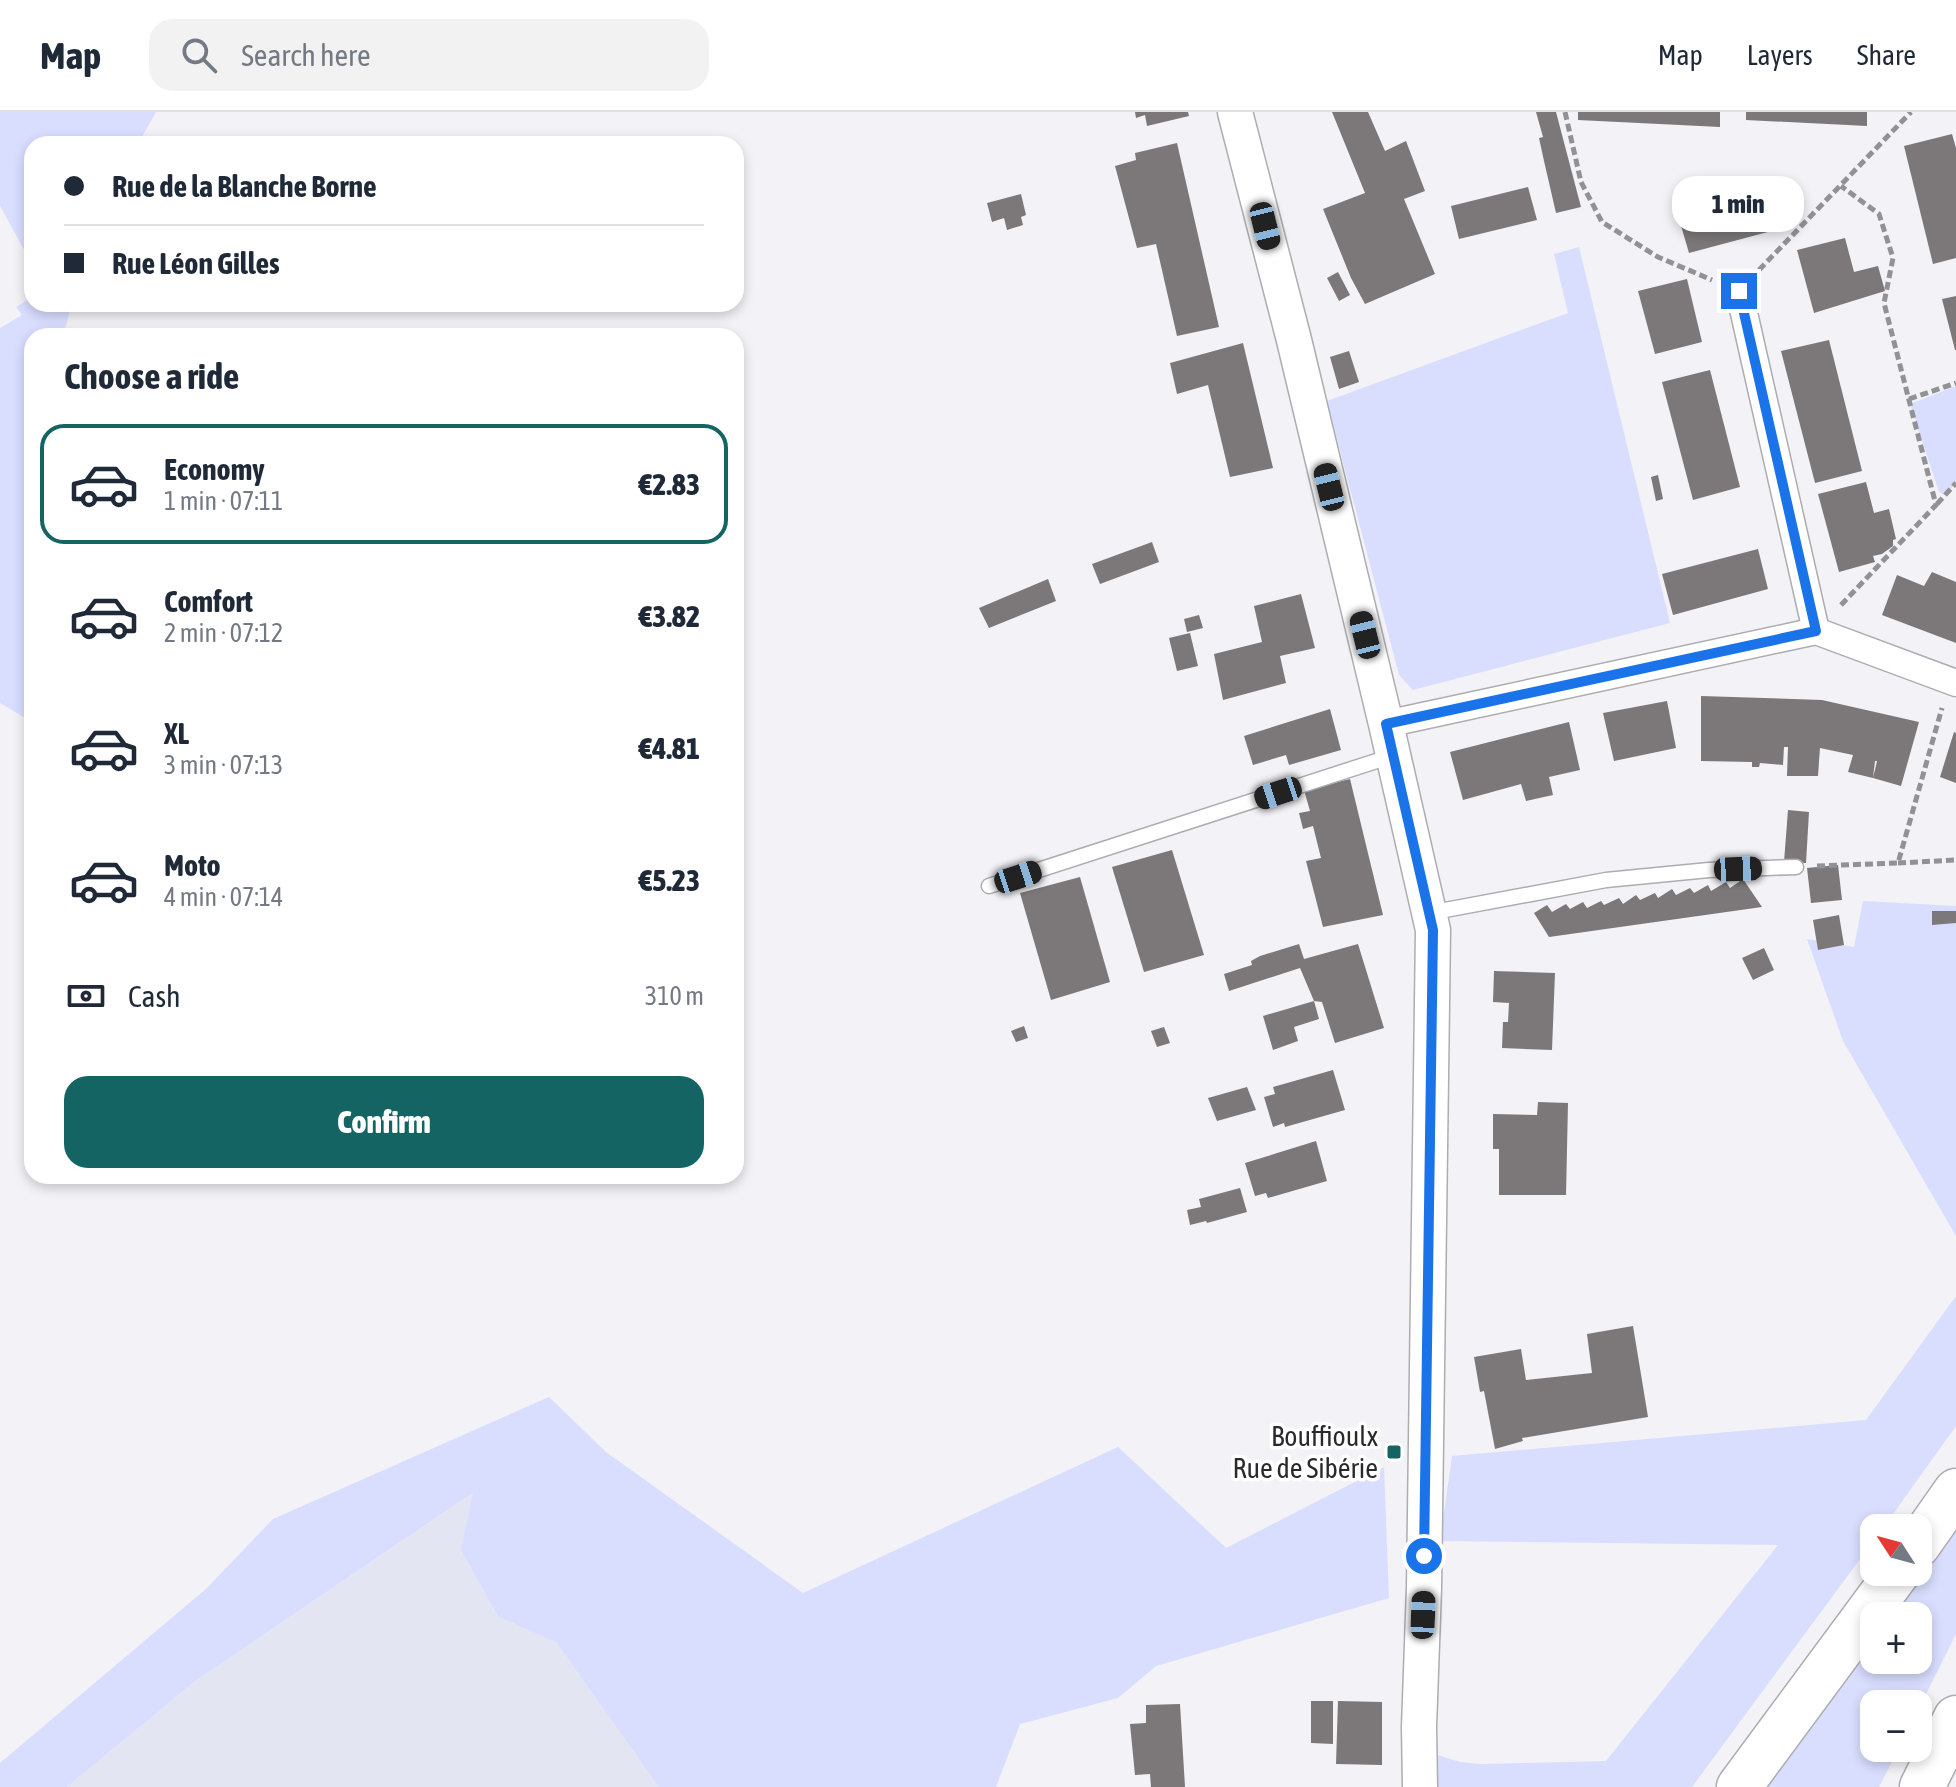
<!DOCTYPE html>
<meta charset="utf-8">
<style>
:root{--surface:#fff;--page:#f2f2f3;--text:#1f2937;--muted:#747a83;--line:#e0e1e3;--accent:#146463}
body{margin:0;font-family:"Asap Condensed",sans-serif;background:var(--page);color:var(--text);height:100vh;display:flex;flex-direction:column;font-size:30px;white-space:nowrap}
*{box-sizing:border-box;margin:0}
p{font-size:26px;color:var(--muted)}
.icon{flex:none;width:44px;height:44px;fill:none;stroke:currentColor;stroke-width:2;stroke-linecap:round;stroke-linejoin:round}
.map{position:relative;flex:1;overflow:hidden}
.drawer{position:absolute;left:24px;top:216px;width:720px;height:856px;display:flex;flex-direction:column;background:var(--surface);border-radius:24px;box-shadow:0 4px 12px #0003}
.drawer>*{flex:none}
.hud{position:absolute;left:24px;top:24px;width:720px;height:176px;border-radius:24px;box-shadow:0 4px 12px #0003;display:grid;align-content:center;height:176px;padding:0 40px;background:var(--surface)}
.needle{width:52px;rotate:306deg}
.tools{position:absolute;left:1860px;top:1402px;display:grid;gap:16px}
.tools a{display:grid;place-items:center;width:72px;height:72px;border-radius:16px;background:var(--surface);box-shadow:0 4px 12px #0003;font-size:40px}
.end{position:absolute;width:36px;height:36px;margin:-18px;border:10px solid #1a73e8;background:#fff;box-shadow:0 0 0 4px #fff}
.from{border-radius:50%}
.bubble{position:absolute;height:56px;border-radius:24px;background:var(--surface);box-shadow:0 4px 12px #0003;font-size:26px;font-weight:800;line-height:56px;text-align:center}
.car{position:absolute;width:24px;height:48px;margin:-24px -12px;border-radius:10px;box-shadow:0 0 6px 2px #0007;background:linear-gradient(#222 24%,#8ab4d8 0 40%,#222 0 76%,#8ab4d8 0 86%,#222 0)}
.hud b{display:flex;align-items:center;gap:28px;height:76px;font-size:30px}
.hud b+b{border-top:2px solid var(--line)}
.hud i{width:20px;height:20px;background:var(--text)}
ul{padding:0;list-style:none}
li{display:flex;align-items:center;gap:24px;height:120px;margin:0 16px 12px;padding:0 24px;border:4px solid transparent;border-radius:24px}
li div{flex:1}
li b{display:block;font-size:30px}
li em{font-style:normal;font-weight:800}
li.on{border-color:var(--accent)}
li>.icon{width:72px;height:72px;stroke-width:1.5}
h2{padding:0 40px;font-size:36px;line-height:96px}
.pay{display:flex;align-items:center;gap:20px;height:88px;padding:0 40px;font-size:30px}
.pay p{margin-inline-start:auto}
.button{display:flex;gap:16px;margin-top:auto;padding:16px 40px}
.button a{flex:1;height:92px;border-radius:24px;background:var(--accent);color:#fff;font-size:32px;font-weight:800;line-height:92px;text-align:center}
header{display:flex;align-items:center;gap:48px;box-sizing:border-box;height:112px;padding:0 40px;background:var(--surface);border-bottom:2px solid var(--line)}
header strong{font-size:38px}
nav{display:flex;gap:44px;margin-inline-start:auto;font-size:28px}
.search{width:560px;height:72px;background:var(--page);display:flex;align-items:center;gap:20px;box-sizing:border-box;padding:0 28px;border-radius:24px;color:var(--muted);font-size:30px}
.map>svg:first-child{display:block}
</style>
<header>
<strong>Map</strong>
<div class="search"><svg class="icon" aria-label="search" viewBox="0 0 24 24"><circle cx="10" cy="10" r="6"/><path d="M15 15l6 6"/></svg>Search here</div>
<nav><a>Map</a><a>Layers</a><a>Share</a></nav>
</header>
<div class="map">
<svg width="1956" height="1675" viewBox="0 0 1956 1675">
<rect width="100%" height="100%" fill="#f2f2f7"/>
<polygon fill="#e3e6f2" points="500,1363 830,1675 67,1675 194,1570"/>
<g fill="#d9deff">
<polygon points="0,0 156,0 138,32 32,32 32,152 0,94"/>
<polygon points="1579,135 1670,511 1413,578 1399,563 1327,289 1568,201 1554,142"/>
<polygon points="32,185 32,192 72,192 63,224 32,224 32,610 0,591 0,216 22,203 16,195"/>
<polygon points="1956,274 1956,371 1945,383 1939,380 1910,292"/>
<polygon points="1863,789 1956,794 1956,1124 1843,929 1807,827 1854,835"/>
<polygon points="1956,1184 1956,1314 1883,1416 1874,1416 1874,1428 1692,1675 1435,1675 1431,1641 1460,1650 1481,1652 1606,1649 1778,1433 1440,1429 1452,1344 1866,1308"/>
<polygon points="549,1285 606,1340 803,1481 1118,1335 1226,1436 1384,1355 1389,1486 1156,1554 1118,1586 1020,1612 996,1675 659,1675 557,1531 498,1504 461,1438 473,1381 194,1570 67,1675 0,1675 0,1651 207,1476 273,1407"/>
<polygon points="1956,1399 1956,1522 1918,1598 1918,1592 1874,1592 1874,1636 1899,1636 1879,1675 1757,1675 1874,1513 1874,1548 1918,1548 1918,1504 1880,1504"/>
</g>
<g fill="#7c7879">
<polygon points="1135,0 1188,0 1189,4 1147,14 1145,3 1136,6"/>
<polygon points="1332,0 1368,0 1385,39 1406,29 1425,79 1404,87 1435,162 1365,192 1351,166 1323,97 1365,81"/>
<polygon points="1536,0 1556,0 1581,95 1556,101 1544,49 1539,26 1543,25"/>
<polygon points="1578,0 1720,0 1720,15 1578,8"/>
<polygon points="1746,0 1867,0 1867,14 1746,8"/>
<polygon points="1952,22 1956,36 1956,146 1933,152 1904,34"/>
<polygon points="1177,31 1219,215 1177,224 1156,132 1137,136 1115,54 1136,48 1135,41"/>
<polygon points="1528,75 1537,108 1459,127 1451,94"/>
<polygon points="1773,75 1783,116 1689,141 1677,100"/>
<polygon points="1021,82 1026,103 1021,105 1023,113 1007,118 1004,106 992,110 987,91"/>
<polygon points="1845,126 1854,160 1878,154 1885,179 1814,201 1797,138"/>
<polygon points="1338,160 1350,183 1339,189 1327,166"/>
<polygon points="1687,167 1702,230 1655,242 1638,179"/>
<polygon points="1956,184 1956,238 1955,238 1942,187"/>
<polygon points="1829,228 1862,359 1815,371 1781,239"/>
<polygon points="1243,231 1273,356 1230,365 1208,273 1177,282 1170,251"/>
<polygon points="1349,239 1359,270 1339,277 1330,245"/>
<polygon points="1710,258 1740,375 1693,388 1662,270"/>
<polygon points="1658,363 1663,387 1656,389 1651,365"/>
<polygon points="1866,370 1874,401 1889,397 1896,427 1893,428 1893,434 1882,442 1873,444 1875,450 1839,460 1818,382"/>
<polygon points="1152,430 1159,450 1100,472 1092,452"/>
<polygon points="1758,437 1768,477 1673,503 1662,462"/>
<polygon points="1932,460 1956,470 1956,531 1882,503 1897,463 1924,474"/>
<polygon points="1048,467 1056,489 989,516 979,496"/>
<polygon points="1301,482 1315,536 1280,544 1286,571 1223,588 1214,542 1262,530 1254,494"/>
<polygon points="1199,503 1203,516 1187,520 1184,507"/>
<polygon points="1190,521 1198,554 1177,559 1169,526"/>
<polygon points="1701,584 1822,588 1919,610 1901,674 1873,666 1877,649 1875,649 1873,666 1848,660 1853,643 1820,636 1818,664 1787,664 1788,635 1784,635 1783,653 1760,651 1759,655 1752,655 1752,650 1701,649"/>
<polygon points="1667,589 1676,636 1614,649 1603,601"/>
<polygon points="1330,597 1341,638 1289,653 1286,643 1253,653 1244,624"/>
<polygon points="1569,610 1580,658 1549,665 1553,683 1526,689 1521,672 1463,688 1450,640"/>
<polygon points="1954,620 1956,621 1956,671 1940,665"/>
<polygon points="1350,667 1383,803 1323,815 1306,749 1321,746 1313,714 1303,717 1299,701 1310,699 1304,678"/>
<polygon points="1788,698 1809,700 1806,751 1784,750"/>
<polygon points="1172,738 1204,843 1144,860 1112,755"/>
<polygon points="1838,753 1842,788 1811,791 1807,756"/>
<polygon points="1080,765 1110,870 1051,888 1020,781"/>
<polygon points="1743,767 1762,795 1549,825 1534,801 1547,793 1552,800 1566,792 1570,797 1583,790 1587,796 1601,789 1604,793 1619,786 1623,792 1636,783 1640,788 1655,781 1658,786 1672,777 1676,783 1690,776 1694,781 1708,773 1711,779 1726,770 1730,776"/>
<polygon points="1932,799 1956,799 1956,811 1932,813"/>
<polygon points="1839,803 1844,833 1818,838 1813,808"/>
<polygon points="1299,832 1304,847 1358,832 1384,916 1335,931 1322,890 1314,889 1300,856 1229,879 1224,862 1252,853 1251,849 1260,844"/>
<polygon points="1764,836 1774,858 1753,868 1742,846"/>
<polygon points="1494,859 1555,861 1552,938 1502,936 1503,910 1508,910 1509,891 1493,890"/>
<polygon points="1314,889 1319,907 1294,915 1298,929 1273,938 1263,904"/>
<polygon points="1024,914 1028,926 1016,930 1011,919"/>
<polygon points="1164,915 1170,931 1157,935 1151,919"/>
<polygon points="1333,958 1345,998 1285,1015 1284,1011 1273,1015 1264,985 1275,982 1273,975"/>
<polygon points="1247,975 1256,998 1217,1009 1208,986"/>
<polygon points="1538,990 1568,991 1566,1083 1499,1083 1499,1037 1493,1037 1493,1002 1537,1003"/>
<polygon points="1316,1029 1327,1069 1268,1086 1266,1081 1255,1084 1245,1051"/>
<polygon points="1240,1076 1247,1100 1207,1111 1206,1109 1190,1113 1187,1098 1201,1095 1199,1087"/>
<polygon points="1633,1214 1648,1305 1522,1326 1523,1329 1495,1337 1484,1279 1480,1280 1474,1245 1521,1237 1526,1268 1592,1261 1587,1222"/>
<polygon points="1311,1589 1333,1589 1333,1632 1311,1631"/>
<polygon points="1338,1589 1382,1590 1382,1653 1336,1652"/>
<polygon points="1180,1592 1185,1675 1151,1675 1150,1662 1135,1663 1130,1612 1146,1611 1146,1593"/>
</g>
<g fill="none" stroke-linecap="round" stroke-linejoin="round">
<g stroke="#acadb1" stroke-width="17">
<g id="service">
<polyline points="989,774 1392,644"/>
<polyline points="1429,801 1606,768 1709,758 1796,755"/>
</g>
</g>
<g stroke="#acadb1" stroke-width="29">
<g id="minor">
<polyline points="1739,179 1816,519"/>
<polyline points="1386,612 1816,519 1956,571"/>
</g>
</g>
<g stroke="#acadb1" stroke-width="37">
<polyline id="tertiary" points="1235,0 1294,228 1386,612 1433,818 1424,1476 1419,1615 1420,1675"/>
</g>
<g stroke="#acadb1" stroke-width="47">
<g id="motorway">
<polyline points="1918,1433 1956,1379"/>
<polyline points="1739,1675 1898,1460"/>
<polyline points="1922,1675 1956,1606"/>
</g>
</g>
<g stroke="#929296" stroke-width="5" stroke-dasharray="8 4" stroke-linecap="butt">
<polyline points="1565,0 1581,70 1602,110 1658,145 1712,168"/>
<polyline points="1759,158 1911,0"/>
<polyline points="1909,287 1956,271"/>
<polyline points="1937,392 1956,371"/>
<polyline points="1841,493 1936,393 1884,191 1893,146 1879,102 1841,74"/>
<polyline points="1898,751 1956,748"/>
<polyline points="1817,754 1898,751 1942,596"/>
</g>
<use href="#service" stroke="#fff" stroke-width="14"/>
<use href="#minor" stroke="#fff" stroke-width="26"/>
<use href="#tertiary" stroke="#fff" stroke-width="34"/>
<use href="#motorway" stroke="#fff" stroke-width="44"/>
</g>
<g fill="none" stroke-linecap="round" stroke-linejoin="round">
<polyline stroke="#1a73e8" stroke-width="10" points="1424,1444 1433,818 1386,612 1816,519 1739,179"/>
</g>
<rect fill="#146463" stroke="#fff" stroke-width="3" x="1386" y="1332" width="16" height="16" rx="4"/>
<g text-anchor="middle" stroke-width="7" stroke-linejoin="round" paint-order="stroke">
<g font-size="28" fill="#2a2a2c" stroke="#fff" text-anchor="end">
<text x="1378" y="1334">Bouffioulx<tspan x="1378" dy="32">Rue de Sibérie</tspan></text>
</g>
</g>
</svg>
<div class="tools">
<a><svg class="needle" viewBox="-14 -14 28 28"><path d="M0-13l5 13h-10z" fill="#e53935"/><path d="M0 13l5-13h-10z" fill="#747a83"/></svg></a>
<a>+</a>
<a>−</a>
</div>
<i class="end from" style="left:1424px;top:1444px"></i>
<i class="end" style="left:1739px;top:179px"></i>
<div class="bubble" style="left:1672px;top:64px;width:132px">1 min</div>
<i class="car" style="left:1265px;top:114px;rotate:166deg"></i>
<i class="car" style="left:1329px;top:375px;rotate:346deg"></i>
<i class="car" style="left:1365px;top:523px;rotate:346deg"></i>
<i class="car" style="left:1278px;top:681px;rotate:252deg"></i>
<i class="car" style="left:1738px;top:757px;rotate:88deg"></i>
<i class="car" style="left:1018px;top:765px;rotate:72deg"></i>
<i class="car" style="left:1423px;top:1503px;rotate:2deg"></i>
<div class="hud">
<b><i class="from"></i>Rue de la Blanche Borne</b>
<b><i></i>Rue Léon Gilles</b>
</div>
<section class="drawer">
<h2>Choose a ride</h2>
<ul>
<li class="on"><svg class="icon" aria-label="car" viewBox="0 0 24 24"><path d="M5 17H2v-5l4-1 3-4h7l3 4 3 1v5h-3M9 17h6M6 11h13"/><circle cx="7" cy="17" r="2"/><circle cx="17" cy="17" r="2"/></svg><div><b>Economy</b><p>1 min · 07:11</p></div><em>€2.83</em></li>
<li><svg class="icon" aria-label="car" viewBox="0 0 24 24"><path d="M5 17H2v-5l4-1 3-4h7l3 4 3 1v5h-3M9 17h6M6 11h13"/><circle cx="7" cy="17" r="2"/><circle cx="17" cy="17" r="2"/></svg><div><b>Comfort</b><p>2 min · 07:12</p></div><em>€3.82</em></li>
<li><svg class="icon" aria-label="car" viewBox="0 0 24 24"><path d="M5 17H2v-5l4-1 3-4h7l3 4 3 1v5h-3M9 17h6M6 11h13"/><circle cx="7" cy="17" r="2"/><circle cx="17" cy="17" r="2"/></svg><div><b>XL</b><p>3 min · 07:13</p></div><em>€4.81</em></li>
<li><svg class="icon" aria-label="car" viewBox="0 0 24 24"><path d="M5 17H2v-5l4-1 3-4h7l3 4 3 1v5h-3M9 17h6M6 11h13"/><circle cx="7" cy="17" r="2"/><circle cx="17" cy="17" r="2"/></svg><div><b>Moto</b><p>4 min · 07:14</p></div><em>€5.23</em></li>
</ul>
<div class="pay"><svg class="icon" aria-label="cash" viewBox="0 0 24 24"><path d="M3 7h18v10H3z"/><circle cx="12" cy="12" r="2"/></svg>Cash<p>310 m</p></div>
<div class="button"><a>Confirm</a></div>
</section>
</div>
